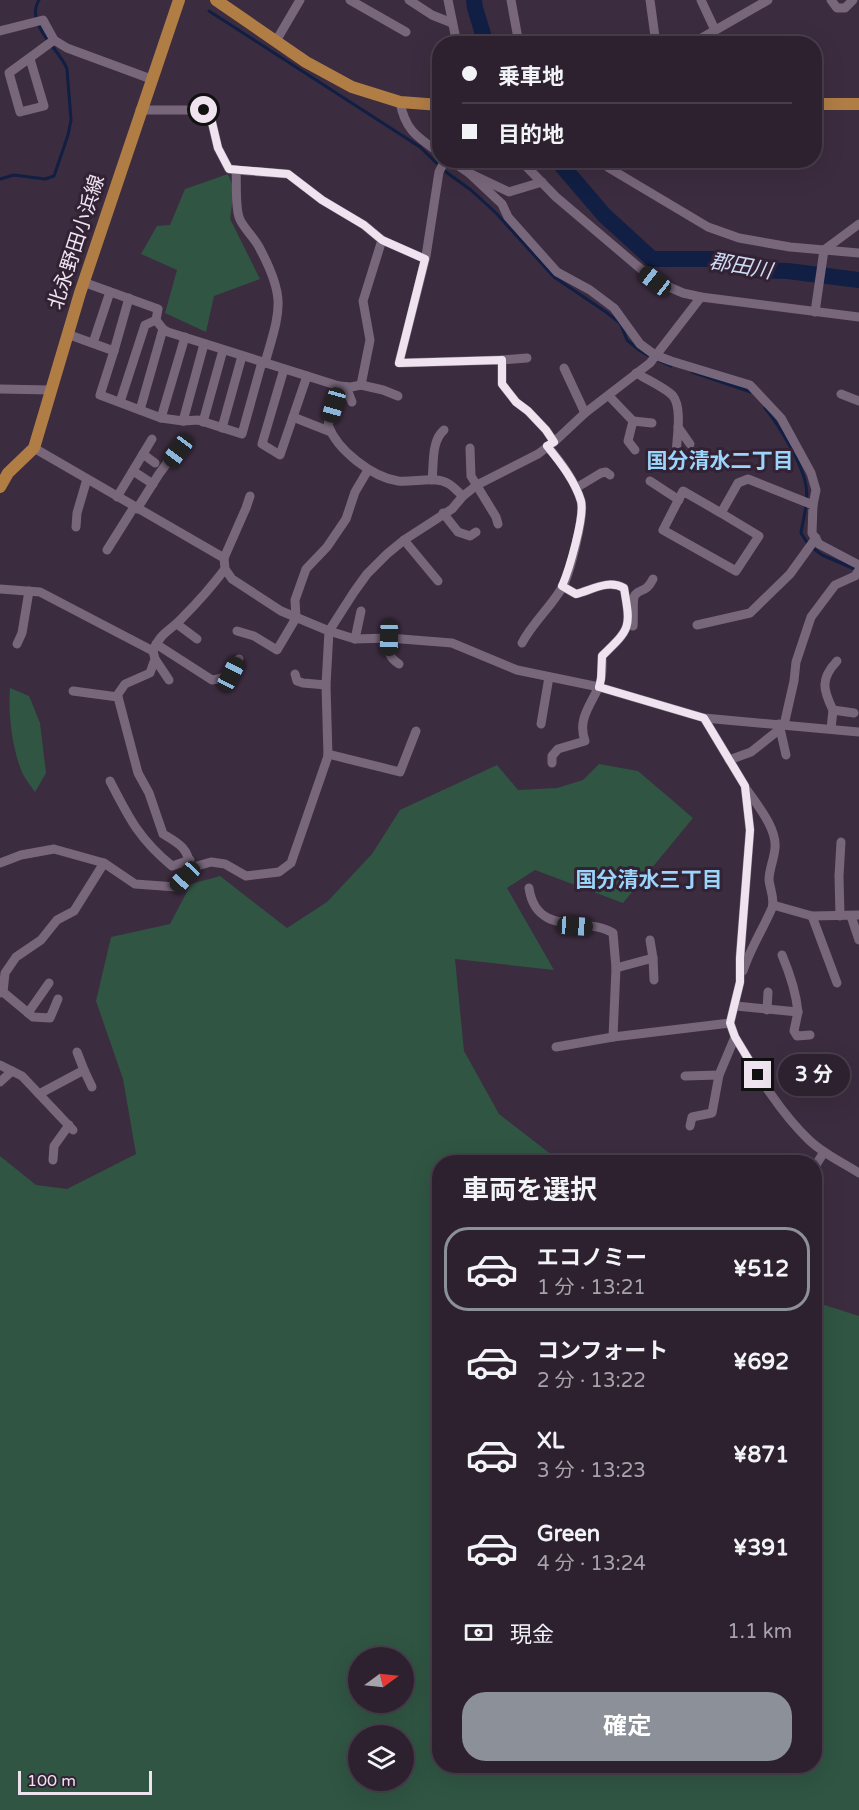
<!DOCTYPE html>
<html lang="ja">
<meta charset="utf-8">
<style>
:root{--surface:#2d212f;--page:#352937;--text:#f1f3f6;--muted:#a7a3aa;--line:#483e4b;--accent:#8c9099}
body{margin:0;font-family:"Varela Round","Noto Sans JP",sans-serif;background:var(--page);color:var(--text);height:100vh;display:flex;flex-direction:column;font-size:22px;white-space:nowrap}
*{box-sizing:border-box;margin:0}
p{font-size:20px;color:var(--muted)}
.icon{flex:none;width:33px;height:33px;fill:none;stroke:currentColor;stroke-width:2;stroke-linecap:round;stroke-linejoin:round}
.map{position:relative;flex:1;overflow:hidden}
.details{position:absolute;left:432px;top:1155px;width:390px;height:618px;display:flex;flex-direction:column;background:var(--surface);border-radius:24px;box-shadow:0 6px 24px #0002,0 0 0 2px var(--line)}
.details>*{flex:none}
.guide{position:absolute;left:432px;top:36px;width:390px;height:132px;border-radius:24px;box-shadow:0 6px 24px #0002,0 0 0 2px var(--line);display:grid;align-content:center;height:132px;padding:0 30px;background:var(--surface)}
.needle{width:39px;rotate:75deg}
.fabs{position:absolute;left:348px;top:1647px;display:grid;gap:12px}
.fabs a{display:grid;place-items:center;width:66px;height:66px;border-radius:50%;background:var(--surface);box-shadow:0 6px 24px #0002,0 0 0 2px var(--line);font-size:30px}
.scale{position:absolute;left:18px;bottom:15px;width:134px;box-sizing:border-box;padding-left:6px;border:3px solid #eee3ef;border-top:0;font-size:16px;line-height:21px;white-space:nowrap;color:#eee3ef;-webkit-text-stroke:4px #322234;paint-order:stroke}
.end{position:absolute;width:27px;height:27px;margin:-14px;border:8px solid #eee3ef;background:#111;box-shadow:0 0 0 3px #111}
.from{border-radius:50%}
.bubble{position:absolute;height:42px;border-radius:21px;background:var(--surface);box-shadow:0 6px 24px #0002,0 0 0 2px var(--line);font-size:20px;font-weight:700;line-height:42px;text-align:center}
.car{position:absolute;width:18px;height:36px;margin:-18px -9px;border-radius:8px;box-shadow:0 0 4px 2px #0007;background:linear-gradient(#222 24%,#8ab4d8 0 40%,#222 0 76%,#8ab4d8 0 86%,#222 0)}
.guide b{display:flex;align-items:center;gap:21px;height:57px;font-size:22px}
.guide b+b{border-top:2px solid var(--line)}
.guide i{width:15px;height:15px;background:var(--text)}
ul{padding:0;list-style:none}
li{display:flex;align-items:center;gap:18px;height:84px;margin:0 12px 9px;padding:0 18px;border:3px solid transparent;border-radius:24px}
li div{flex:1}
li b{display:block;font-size:22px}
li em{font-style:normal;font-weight:700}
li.on{border-color:var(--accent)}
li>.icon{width:54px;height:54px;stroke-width:1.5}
h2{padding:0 30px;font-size:27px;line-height:72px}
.pay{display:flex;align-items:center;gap:15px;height:66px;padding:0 30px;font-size:22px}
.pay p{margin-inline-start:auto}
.action{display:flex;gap:12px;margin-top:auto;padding:12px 30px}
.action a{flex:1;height:69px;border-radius:24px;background:var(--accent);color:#fff;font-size:24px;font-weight:700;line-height:69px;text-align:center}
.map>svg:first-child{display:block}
</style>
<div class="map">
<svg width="859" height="1810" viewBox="0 0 859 1810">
<rect width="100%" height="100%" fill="#3c2c3f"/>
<g fill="#305543" fill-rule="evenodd">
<polygon points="228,174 234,189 230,219 260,279 214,296 206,332 165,313 177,270 141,254 157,226 170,225 185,189"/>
<path d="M10,688L29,696L40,723L46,773L35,792C31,786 25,779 22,772C12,748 8,714 10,688Z"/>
<path d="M599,764L638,771L693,818L623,903L535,870L507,888L554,970L455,959L464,1051L499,1114L561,1162H440V1766H814L815,1302L859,1316V1810H0V1156L36,1185L67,1189L136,1154L123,1079L96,1001L111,937L170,924L191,884L220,876L287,928L327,902L372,854L400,810L497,765L518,790L557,788L583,780ZM358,1658H404V1702H358ZM358,1736H404V1780H358Z"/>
</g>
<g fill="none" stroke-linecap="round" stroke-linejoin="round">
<g stroke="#101f43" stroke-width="3">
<polyline points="209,11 420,147 446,172 471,190 496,213 554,277 606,312 620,323 627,340 639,350 649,356"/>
<path d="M0,179L14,175L45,179L54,176L68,135L71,120L67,69C60,49 24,24 39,0"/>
<polyline points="655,359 671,366"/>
<polyline points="692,372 751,392"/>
<path d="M765,408C779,425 803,465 806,486C809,501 803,519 801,533L808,544"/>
<polyline points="813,548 822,555 857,570"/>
</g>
<g stroke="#101f43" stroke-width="16">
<polyline points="474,0 475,8 486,44"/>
<polyline points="557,160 604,215 652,259 718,259 752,270 788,271 859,280"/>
</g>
<g stroke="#78667b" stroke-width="9">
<polyline points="350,0 406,32"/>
<polyline points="409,0 432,15 452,23"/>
<polyline points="448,0 457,44"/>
<polyline points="511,0 519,44"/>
<polyline points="650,0 656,44"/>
<polyline points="701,0 715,30"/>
<polyline points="831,0 837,8 845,8 853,0"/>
<polyline points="0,31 43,20 54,40 67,48 151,79"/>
<polyline points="276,41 300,0"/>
<polyline points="686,44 700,39 768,0"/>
<polyline points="30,59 44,106 20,112 9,73 54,40"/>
<path d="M400,102C405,130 417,137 440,153"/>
<polyline points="140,110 204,110 210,114 218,148 229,169 236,170"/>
<polyline points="445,160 439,172 426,256 399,363 502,360 502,384 516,402 528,411 546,430 554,442"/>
<polyline points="450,160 469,173 509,192 542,182"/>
<polyline points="520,160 556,197 655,281 683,293 701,297 859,317"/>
<polyline points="602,160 609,168 708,227 739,238 790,247 859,253"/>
<polyline points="469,173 502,204 508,217 557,272 590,290 614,308 640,344 655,355 671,361 750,385 781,418 811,473 816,490 813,505"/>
<path d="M83,282L158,309L156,320L163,329L168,332L339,386L328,425C337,450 372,477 398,481C413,483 435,475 449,484C454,487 458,492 463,496"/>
<polyline points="815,312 824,250 859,224"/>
<polyline points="67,334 114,351 100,395 161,418 185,337"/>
<polyline points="93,343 110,292"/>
<polyline points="114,351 129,298"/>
<polyline points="502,360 527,358"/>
<path d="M265,363C280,310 287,299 259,247C254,237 242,227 239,217C235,204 237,183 236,170L288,174L322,200L364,225L382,240L425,259"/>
<polyline points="564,368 585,413"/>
<polyline points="284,369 262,444 280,455 307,376"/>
<path d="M636,373C646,379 666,388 673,396C683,409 676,441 676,457"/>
<polyline points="361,385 383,390 398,396"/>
<polyline points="339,386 351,387 361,385 370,340 363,301 382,240"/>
<polyline points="346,387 352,402"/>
<polyline points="0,389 50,390"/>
<polyline points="841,394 859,401"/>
<polyline points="609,396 633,421 628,441 635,450"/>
<polyline points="120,402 145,325 156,320"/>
<polyline points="140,410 163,329"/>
<polyline points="293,417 331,432"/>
<polyline points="161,418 183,421 204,344"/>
<polyline points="183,421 198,420 242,434 262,362"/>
<polyline points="633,421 652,423"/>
<polyline points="203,422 223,350"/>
<polyline points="678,427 690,444"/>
<polyline points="222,428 242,356"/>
<polyline points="34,448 224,558 225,569 232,579 281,611 329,631 355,639 389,638 452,643 517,670 599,687 704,718 859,732"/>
<polyline points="470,448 471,476 496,517 498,524"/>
<polyline points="143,454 155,463"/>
<polyline points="133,471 153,484"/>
<path d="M432,480C434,464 431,441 444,430"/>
<polyline points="650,481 679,500"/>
<polyline points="576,488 601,473 606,472 610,475"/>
<polyline points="117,497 152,439"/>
<polyline points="137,509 159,474 179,447"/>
<polyline points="443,513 458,532 470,536 476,532"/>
<polyline points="721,513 683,491 663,530 736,571 759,536 721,513 738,483 748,479 813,505 812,533 819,544 859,565"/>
<polyline points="76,527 77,513 87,479"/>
<polyline points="404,540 438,581"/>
<polyline points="107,550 134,507"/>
<polyline points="224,558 246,508 250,496"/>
<path d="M0,589L40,592L153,651C161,631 171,631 184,616C199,601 212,586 225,569"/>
<polyline points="177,624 197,639"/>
<polyline points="697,625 750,613 790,574 816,538"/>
<path d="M633,626C634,619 632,599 635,595C641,588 646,593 653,579"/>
<polyline points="237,631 254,636 277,650 296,618 295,600 306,569 327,547 346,519 355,492 368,470"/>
<path d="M389,638C388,651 388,657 399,664"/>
<polyline points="355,639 361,611"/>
<path d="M522,643C533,622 552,606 563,586C570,572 585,515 581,501C575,481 561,462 547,446"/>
<polyline points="17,644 22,633 29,591"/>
<path d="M156,644L212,680C228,678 232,673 239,659"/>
<path d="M153,651L155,659L150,673L125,684L118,694V697L138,773L149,793L163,834C178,843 189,848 190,868"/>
<polyline points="155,659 169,680"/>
<polyline points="295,674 297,681 303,683 326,685"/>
<polyline points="73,691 118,697"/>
<path d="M833,710C823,690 820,679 837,661"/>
<path d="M704,718L745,786L750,830L740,958V982L730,1023L735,1037C757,1073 778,1110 808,1139C823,1154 842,1162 859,1173"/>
<polyline points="541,724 549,677"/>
<polyline points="779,724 786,755"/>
<polyline points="784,725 794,681 796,662 811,617 835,585 855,576 859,570"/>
<polyline points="831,729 833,710 854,713"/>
<polyline points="328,754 400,772 416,731"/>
<polyline points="729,760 751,752 780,729"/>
<path d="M552,763V756L558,749L585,741C577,719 591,705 599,686C603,677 602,666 602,656C631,628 631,628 624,588C608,579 592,590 576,594L562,586"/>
<path d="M110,781C129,818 139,839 172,866L190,860"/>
<polyline points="0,863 21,855 54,849 104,863 135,884 176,887 190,868 211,862 225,864 246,876 279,872 291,863 328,756 326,685 329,631 354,592 367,574 387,554 404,540 452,509 463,496 477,485 538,454 554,442 585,413 650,363 701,297"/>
<path d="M529,888C536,938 588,916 613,933L616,968L613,1037"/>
<polyline points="773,905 812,916 859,915"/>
<polyline points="812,916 837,983"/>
<polyline points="840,916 839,876 841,842"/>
<polyline points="851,916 859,940"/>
<polyline points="650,940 653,958"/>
<polyline points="616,968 653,958 654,980"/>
<path d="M743,971C750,949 763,929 772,908C775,899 770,889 769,880C769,869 774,860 775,848C777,829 758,806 747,790"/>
<polyline points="3,992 33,1017 50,1018 58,999"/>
<polyline points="0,993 3,992 5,973 16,957 41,940 57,920 74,911 104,863"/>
<path d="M736,1006L798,1012C796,991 790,974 782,955"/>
<polyline points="767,1010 768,992"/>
<polyline points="798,1012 794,1031 797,1036 810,1035"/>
<polyline points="28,1013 49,983"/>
<polyline points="556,1047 613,1037 730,1023"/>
<polyline points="0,1065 22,1076 73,1130"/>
<polyline points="84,1070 92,1087"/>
<polyline points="685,1076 719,1075"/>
<polyline points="0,1082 12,1071"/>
<polyline points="39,1094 84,1070 77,1052"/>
<polyline points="690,1126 692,1117 712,1113 719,1075 735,1037"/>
<polyline points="53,1160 54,1146 69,1125"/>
<polyline points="814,1168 824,1152"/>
</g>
<g stroke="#b07d45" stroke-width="12">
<polyline points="216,0 306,62 352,87 400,102 440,105"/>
<polyline points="814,104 859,104"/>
<polyline points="0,487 8,473 34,448 80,293 179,0"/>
</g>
</g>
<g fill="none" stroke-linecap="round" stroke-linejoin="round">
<path stroke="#eee3ef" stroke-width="8" d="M204,110L210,114L218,148L229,169L288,174L322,200L364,225L382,240L425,259L399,363L502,360V384L516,402L528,411L546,430L554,442L547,446C560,462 575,481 581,501C585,516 569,570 562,586L576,594C592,590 608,579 624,588C631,628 631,628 602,656L601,679L599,687L704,718L745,786L750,830L740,958V982L730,1023L735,1037L758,1075"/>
</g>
<g text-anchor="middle" stroke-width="6" stroke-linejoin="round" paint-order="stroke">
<g font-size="20" fill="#eee3ef" stroke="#322234">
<text transform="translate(76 242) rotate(-72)" y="7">北永野田小浜線</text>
</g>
<g font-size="21" font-style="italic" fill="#cedcf7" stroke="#322234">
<text transform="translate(741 266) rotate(10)" y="7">郡田川</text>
</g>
<g font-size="21" font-weight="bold" fill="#9bd5fb" stroke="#322234">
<text x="720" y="468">国分清水二丁目</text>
<text x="649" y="887">国分清水三丁目</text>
</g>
</g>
</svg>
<div class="fabs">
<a><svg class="needle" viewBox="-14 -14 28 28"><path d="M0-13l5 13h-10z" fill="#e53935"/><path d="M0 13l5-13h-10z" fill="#a7a3aa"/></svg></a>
<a><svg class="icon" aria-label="layers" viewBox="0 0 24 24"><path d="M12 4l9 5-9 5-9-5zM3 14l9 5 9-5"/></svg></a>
</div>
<div class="scale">100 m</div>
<i class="end from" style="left:204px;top:110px"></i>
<i class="end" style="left:758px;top:1075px"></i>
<div class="bubble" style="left:778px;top:1054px;width:72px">3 分</div>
<i class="car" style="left:655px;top:281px;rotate:308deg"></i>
<i class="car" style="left:334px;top:405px;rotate:196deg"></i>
<i class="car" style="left:178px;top:451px;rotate:217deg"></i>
<i class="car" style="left:389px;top:638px;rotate:181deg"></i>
<i class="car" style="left:231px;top:674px;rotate:28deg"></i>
<i class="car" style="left:185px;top:877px;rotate:223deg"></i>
<i class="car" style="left:575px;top:926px;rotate:94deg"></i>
<div class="guide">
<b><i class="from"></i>乗車地</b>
<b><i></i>目的地</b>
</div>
<section class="details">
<h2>車両を選択</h2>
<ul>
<li class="on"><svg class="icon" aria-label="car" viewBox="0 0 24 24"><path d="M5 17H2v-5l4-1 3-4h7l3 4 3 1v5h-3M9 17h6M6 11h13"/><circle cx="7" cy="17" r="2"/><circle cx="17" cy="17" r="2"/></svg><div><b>エコノミー</b><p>1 分 · 13:21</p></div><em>¥512</em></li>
<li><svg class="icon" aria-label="car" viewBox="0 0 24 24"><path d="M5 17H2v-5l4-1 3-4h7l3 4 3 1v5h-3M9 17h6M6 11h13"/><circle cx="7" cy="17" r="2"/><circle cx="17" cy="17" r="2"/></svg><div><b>コンフォート</b><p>2 分 · 13:22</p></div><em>¥692</em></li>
<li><svg class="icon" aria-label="car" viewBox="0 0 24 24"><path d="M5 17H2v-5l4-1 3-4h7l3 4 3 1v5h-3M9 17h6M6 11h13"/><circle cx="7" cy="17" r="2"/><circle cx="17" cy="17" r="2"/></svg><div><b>XL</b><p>3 分 · 13:23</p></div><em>¥871</em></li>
<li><svg class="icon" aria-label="car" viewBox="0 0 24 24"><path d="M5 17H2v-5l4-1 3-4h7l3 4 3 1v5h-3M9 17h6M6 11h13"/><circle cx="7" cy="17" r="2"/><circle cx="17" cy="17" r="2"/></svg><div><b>Green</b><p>4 分 · 13:24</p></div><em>¥391</em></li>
</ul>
<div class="pay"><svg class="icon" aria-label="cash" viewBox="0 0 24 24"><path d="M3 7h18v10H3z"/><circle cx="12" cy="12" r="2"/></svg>現金<p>1.1 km</p></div>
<div class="action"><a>確定</a></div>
</section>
</div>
